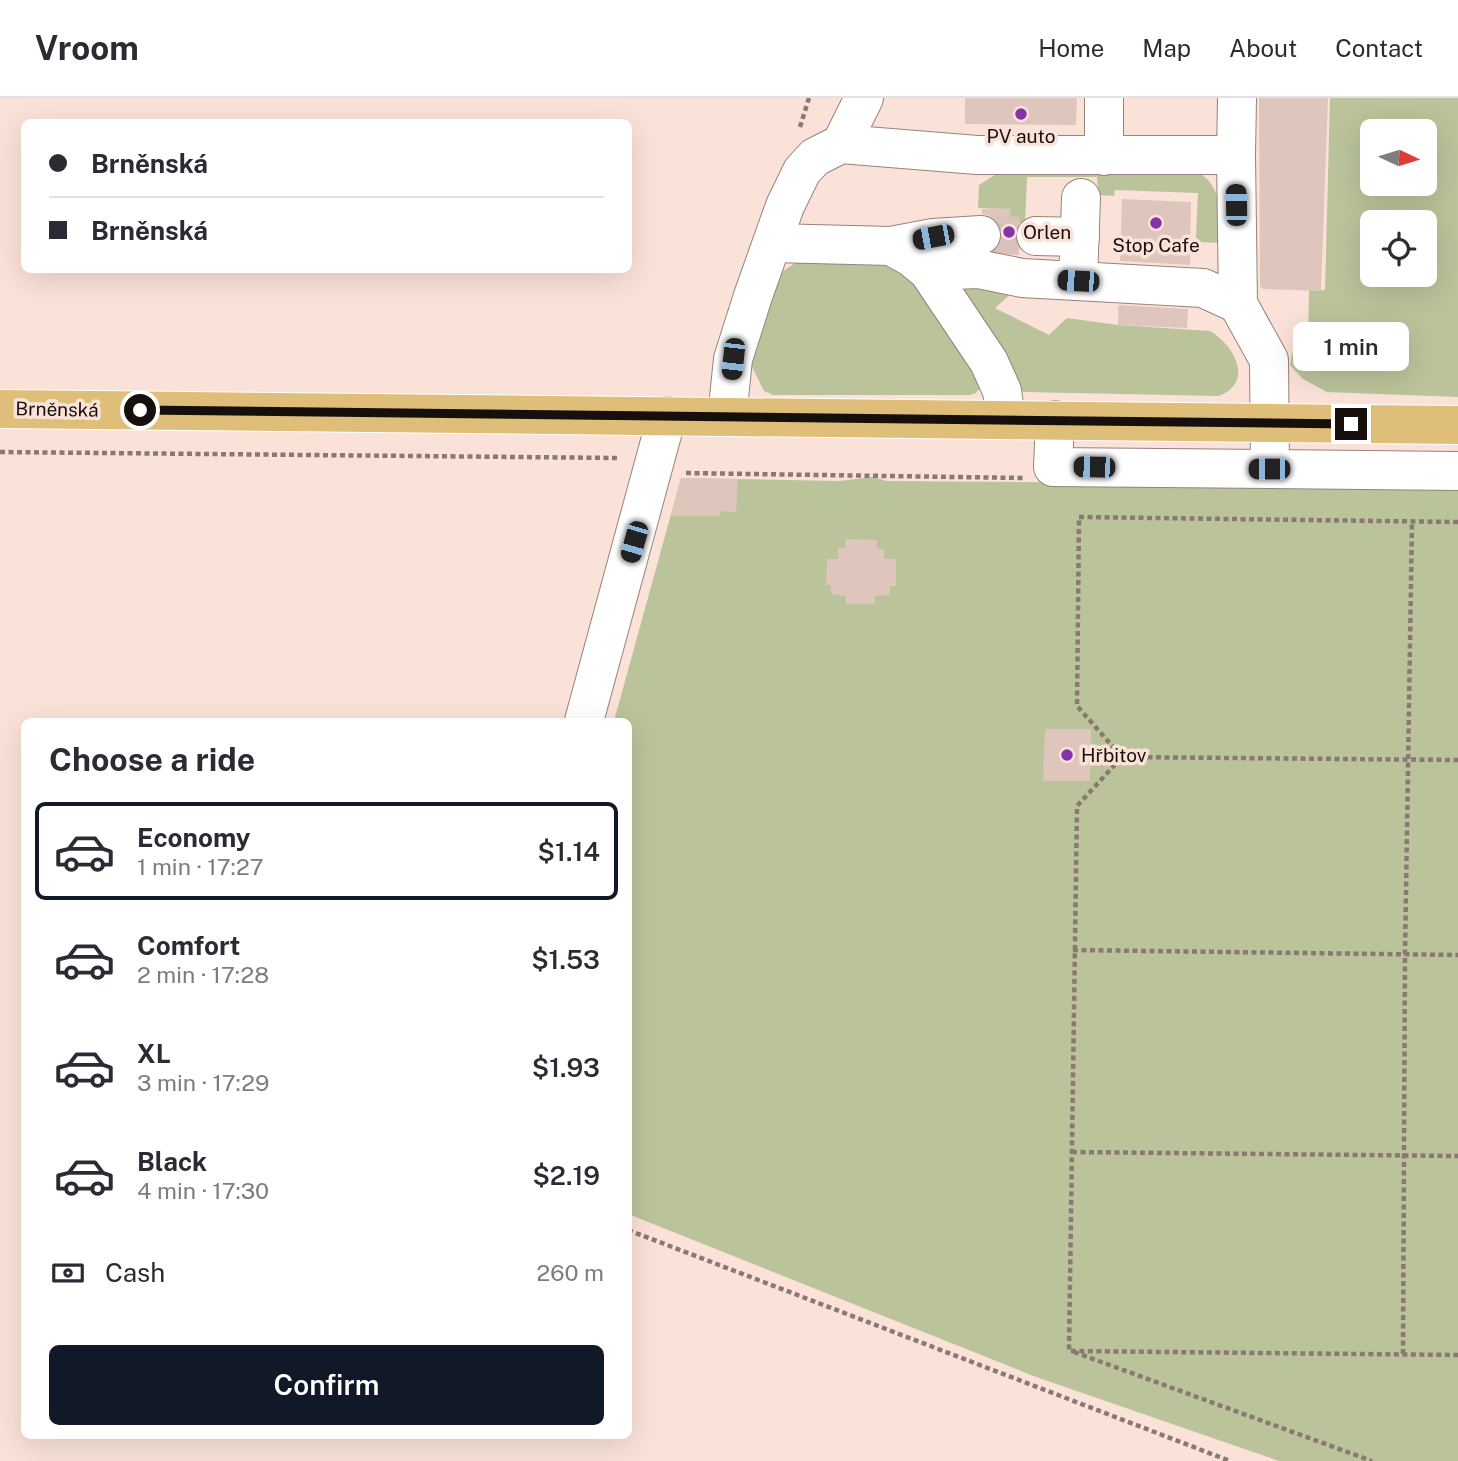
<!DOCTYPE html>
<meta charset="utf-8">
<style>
:root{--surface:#fff;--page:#f7f7f7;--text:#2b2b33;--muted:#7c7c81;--line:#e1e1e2;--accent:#111827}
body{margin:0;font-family:"Public Sans",sans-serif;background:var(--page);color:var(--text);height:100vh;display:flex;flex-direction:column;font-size:26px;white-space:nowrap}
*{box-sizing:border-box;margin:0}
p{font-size:23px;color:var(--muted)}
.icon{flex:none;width:38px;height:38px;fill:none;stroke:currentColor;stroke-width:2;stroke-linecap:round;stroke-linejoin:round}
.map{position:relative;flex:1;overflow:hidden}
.drawer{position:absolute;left:21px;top:620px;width:611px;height:721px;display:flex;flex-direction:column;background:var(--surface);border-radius:10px;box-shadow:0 7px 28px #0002}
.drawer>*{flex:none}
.top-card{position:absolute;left:21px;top:21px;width:611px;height:154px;border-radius:10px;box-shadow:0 7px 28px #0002;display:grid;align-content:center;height:154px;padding:0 28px;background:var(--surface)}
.needle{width:46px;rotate:94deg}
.fabs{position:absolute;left:1360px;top:21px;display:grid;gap:14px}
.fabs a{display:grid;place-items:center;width:77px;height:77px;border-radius:10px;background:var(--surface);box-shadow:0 7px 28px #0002;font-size:35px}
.end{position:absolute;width:32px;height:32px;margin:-16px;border:9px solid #170f0c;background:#fff;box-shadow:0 0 0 4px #fff}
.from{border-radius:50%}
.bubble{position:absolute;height:49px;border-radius:10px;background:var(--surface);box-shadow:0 7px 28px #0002;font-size:23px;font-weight:600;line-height:49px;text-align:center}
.car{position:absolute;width:21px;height:42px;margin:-21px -10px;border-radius:9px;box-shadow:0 0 5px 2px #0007;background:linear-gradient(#222 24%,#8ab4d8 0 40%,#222 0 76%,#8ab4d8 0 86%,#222 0)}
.top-card b{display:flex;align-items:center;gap:24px;height:66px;font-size:26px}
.top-card b+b{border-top:2px solid var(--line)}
.top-card i{width:18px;height:18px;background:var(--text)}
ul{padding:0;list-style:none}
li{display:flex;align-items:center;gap:21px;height:98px;margin:0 14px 10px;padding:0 14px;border:4px solid transparent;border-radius:10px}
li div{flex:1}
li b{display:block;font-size:26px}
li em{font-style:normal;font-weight:600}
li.on{border-color:var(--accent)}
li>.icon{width:63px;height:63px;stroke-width:1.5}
h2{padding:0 28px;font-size:32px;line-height:84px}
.pay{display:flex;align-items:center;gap:18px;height:77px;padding:0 28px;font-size:26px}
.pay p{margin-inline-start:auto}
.button{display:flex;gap:14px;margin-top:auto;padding:14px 28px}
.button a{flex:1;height:80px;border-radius:10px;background:var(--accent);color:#fff;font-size:28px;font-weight:600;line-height:80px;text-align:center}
header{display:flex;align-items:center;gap:42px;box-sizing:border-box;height:98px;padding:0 35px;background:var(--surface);border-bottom:2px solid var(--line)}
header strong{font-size:33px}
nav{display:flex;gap:38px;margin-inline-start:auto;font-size:24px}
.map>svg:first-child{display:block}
</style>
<header>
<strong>Vroom</strong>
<nav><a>Home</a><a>Map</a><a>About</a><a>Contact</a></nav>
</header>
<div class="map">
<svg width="1458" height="1363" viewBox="0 0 1458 1363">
<rect width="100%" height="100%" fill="#fbe2d9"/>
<g fill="#bbc39a" fill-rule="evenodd">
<path d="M1330,0H1458V299L1327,294L1303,281L1290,267L1292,255L1308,250L1309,192H1325ZM1372,33H1424V86H1372ZM1372,124H1424V177H1372Z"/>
<path d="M1007,69L1194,72C1224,86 1220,117 1219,145L1199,144L1196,139L1198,95L1115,92L1114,98L1098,97L1097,79H1027L1025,125H1010V111L978,110L979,87Z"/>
<path d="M798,163C822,163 850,159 874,163C921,172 958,248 983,286L976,295L970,297H773L764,293L748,261L776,178Z"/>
<path d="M966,187L1015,192L995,210L1049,237L1067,220L1118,227L1210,233C1234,247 1255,284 1219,298L1024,294L1016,290L961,192Z"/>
<polygon points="873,379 887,383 1458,387 1458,1363 1279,1363 1036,1279 628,1116 628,623 614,623 681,380 839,383"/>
</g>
<g fill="#dfc6bd">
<polygon points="965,0 1077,0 1076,27 965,26"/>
<polygon points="1259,0 1328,0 1321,193 1263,191 1260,188"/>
<polygon points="1122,101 1191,104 1190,167 1120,163"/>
<polygon points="982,111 1011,111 1010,125 1019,125 1014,138 1020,152 997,151 1003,136 1000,126 991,118 982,116"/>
<polygon points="1118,207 1188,211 1187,230 1118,227"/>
<polygon points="681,380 738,381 736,414 721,413 720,418 671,418"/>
<polygon points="846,441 877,442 877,451 884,451 884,461 896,461 896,488 890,488 890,497 875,498 875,506 846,506 846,498 831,496 831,487 826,487 827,461 838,461 838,450 845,450"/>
<polygon points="1045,631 1091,631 1090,683 1043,683"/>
</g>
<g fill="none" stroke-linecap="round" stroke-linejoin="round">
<polyline stroke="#d9c2ba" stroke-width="38" stroke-dasharray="38 19" stroke-linecap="butt" points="981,137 1036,138"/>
<g stroke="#988279" stroke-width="40">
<g id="minor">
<polyline points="841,46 864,0"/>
<polyline points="1236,57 1237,0"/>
<polyline points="1104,58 1104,0"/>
<polyline points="1036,138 1080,139"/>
<polyline points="773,145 891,148 911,159 928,173 989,264 1002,293 1006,321"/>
<polyline points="891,148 933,140 981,137"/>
<polyline points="928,173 978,171 1022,180 1203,190 1238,206"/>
<polyline points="1078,183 1081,100"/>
<polyline points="727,319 733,261 753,198 785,108 802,73 815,59 841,46 977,57 1236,57 1238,206 1269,262 1270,371 1458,373"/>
<polyline points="1055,322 1053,369 1270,371"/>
<polyline points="584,623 667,318"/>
</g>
</g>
<g stroke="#fff" stroke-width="40">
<polyline id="major" points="0,311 1458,327"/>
</g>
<g stroke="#8a7973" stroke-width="4.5" stroke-dasharray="5 3.5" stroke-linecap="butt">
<polyline points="800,29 809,0"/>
<polyline points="0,354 619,360"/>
<polyline points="686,375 1023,380"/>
<polyline points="1458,424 1079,419 1077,608 1122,659 1077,708 1069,1253 1458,1257"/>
<polyline points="1122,659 1458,662"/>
<polyline points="1073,852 1458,857"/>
<polyline points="1072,1054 1458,1058"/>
<polyline points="628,1132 1230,1363"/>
<polyline points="1074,1254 1372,1363"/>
<polyline points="1403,1256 1405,856 1412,423"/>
</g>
<use href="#minor" stroke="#fff" stroke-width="38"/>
<use href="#major" stroke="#dfbe79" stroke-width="38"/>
</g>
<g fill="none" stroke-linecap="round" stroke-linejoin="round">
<polyline stroke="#170f0c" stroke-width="9" points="140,312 1351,326"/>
</g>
<g fill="#8335a5" stroke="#fbe2d9" stroke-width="2.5">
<circle cx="1021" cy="16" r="7"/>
<circle cx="1156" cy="125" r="7"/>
<circle cx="1009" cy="134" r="7"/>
<circle cx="1067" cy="657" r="7"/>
</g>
<g text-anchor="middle" stroke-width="7" stroke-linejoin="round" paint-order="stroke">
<g font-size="19" fill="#170f0c" stroke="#fbe2d9">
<text x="1021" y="45">PV auto</text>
<text x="1023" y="141" text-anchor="start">Orlen</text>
<text x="1156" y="154">Stop Cafe</text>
<text x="1081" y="664" text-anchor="start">Hřbitov</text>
</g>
<g font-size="19" fill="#170f0c" stroke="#fbe2d9">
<text transform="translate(57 311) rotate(1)" y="7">Brněnská</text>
</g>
</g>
</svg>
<div class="fabs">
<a><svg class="needle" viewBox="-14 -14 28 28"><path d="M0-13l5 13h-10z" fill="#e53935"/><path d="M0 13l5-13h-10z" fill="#7c7c81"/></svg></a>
<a><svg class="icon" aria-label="locate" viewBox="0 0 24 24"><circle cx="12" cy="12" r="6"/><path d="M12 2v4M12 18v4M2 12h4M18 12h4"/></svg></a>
</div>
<i class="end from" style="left:140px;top:312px"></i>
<i class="end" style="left:1351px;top:326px"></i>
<div class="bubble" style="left:1293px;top:224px;width:116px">1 min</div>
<i class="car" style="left:1236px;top:107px;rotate:359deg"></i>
<i class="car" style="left:933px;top:139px;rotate:259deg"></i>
<i class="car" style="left:1078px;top:183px;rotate:273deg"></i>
<i class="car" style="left:733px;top:261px;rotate:186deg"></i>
<i class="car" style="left:1094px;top:369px;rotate:271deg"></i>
<i class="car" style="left:1269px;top:371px;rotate:270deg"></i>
<i class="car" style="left:634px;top:444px;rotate:196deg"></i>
<div class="top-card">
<b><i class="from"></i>Brněnská</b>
<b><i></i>Brněnská</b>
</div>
<section class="drawer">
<h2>Choose a ride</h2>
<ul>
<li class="on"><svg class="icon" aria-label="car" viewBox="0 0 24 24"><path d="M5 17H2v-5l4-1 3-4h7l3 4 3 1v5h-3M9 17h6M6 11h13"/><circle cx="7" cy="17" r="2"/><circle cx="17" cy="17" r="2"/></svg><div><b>Economy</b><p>1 min · 17:27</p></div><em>$1.14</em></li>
<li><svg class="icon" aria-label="car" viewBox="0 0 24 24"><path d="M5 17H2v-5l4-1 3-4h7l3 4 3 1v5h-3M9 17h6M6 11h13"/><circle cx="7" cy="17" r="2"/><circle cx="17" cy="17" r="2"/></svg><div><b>Comfort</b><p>2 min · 17:28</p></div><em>$1.53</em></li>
<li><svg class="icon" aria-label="car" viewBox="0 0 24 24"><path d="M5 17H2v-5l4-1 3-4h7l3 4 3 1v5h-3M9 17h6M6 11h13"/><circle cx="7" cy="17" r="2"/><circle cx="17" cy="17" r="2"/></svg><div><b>XL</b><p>3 min · 17:29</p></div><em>$1.93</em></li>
<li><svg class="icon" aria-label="car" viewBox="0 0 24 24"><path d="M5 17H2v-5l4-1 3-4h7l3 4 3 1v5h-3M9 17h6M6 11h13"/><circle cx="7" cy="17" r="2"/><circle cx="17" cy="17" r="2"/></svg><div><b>Black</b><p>4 min · 17:30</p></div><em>$2.19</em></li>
</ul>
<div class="pay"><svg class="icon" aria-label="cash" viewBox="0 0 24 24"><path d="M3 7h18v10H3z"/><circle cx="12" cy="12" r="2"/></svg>Cash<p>260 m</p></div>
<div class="button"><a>Confirm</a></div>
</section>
</div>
